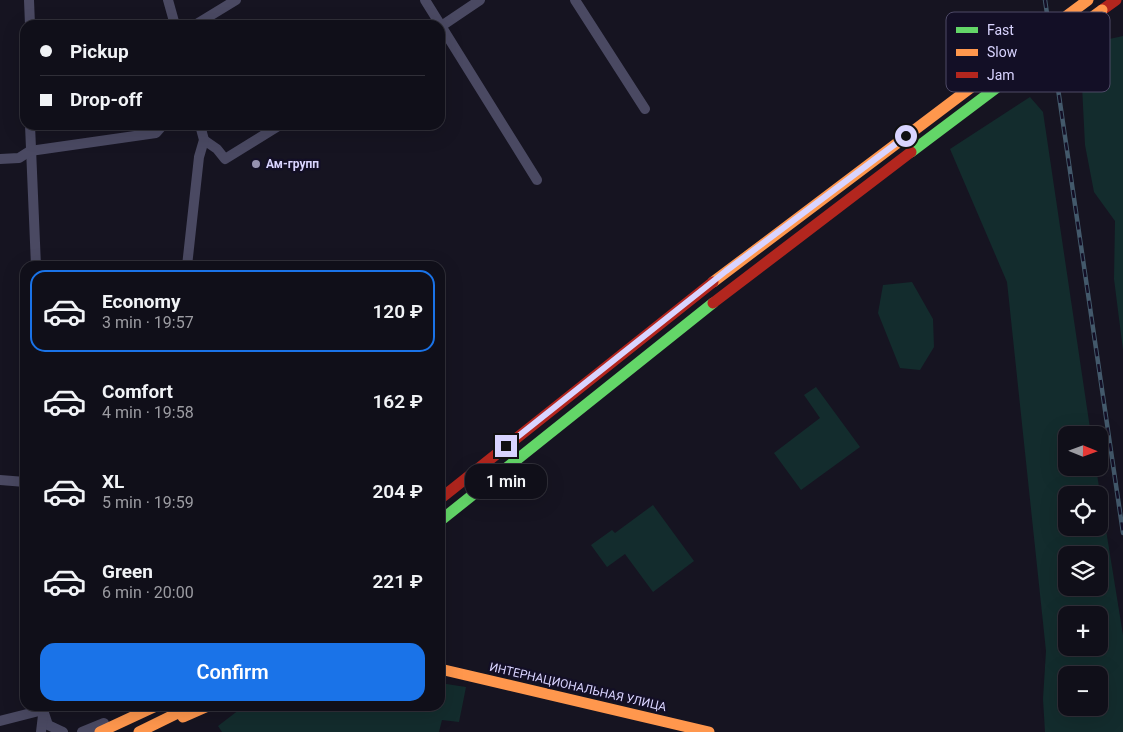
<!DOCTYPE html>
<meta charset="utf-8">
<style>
:root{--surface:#100f19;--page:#191822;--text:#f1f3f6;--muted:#9c9ca2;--line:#302f38;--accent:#1a73e8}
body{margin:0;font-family:Roboto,sans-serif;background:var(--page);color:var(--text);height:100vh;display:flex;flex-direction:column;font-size:19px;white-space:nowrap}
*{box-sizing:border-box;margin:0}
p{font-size:16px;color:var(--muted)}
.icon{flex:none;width:28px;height:28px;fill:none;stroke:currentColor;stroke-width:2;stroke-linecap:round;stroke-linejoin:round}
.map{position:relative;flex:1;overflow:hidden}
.side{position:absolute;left:20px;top:261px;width:425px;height:450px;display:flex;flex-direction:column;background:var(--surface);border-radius:15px;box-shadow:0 5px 20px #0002,0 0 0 1px var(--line)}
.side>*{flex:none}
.guide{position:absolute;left:20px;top:20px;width:425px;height:110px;border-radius:15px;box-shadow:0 5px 20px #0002,0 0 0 1px var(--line);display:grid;align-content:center;height:110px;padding:0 20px;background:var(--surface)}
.needle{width:32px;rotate:91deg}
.fabs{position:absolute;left:1058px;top:426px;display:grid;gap:10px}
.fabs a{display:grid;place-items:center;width:50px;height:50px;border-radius:10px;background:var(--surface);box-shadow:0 5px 20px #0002,0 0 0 1px var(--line);font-size:25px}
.end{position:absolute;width:22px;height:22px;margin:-11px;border:6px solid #d9d4ff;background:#111;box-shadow:0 0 0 2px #111}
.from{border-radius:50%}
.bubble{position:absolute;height:35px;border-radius:15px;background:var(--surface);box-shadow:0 5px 20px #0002,0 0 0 1px var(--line);font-size:16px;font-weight:600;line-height:35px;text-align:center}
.guide b{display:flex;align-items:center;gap:18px;height:48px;font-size:19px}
.guide b+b{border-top:1px solid var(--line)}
.guide i{width:12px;height:12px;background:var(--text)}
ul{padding:9px 0 0;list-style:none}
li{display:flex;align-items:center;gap:15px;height:82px;margin:0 10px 8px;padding:0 10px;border:2px solid transparent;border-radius:15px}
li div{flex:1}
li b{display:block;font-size:19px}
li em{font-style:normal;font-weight:600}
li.current{border-color:var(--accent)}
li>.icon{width:45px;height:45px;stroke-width:1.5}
.button{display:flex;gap:10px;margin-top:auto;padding:10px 20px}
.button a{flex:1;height:58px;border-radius:15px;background:var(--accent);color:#fff;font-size:20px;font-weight:600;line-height:58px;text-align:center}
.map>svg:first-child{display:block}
</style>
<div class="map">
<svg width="1123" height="732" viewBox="0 0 1123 732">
<rect width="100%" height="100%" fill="#161421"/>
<g fill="#132c2d" fill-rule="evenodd">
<polygon points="1123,36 1123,350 1114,279 1115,221 1094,192 1085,145 1081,66 1100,41"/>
<path d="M1030,97L1043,112L1091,435H1066V468H1096L1123,635V732H1045L1043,699L1046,651L1007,282L950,149ZM1066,495H1099V528H1066ZM1066,555H1099V588H1066ZM1066,615H1099V648H1066ZM1066,675H1099V708H1066Z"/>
<polygon points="912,282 933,319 934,347 920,370 900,368 878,313 883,285"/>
<polygon points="816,387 860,447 801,490 774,453 820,418 804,395"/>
<polygon points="653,505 694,561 653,592 625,554 607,567 591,545 612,530 615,533"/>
<polygon points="440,683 466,687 459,722 442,720 439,732 222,732 218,726 244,706 440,706"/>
</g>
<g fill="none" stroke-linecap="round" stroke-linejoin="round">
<g stroke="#4a4962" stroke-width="10">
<polyline points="29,0 30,25"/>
<polyline points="168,0 175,25"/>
<polyline points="425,0 537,180"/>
<polyline points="575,0 645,109"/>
<polyline points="195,25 236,0"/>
<polyline points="440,27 480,0"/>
<polyline points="30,125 36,266"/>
<polyline points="204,140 217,149 225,159 280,125"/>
<polyline points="0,159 19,158 30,151 156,133 163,125"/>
<polyline points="187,266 199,157 204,140 200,125"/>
<polyline points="0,480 25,482"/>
<polyline points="43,710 48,725 63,732"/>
<polyline points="0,721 43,710"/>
<polyline points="41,732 43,715"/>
<polyline points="82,732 104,723"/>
</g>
<g stroke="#63d668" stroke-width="11">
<polyline points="911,152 1012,76"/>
<polyline points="440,521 713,303"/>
</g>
<g stroke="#ff974d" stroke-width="11">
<polyline points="713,282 1006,61"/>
<polyline points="440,669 709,732"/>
<polyline points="183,717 208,706"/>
<polyline points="100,732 156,706"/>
<polyline points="139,732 192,706"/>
</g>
<g stroke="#b3261e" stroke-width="11">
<polyline points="1102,10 1116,0"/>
<polyline points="713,303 911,152"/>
<polyline points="440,499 713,282"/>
</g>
<g stroke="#43596b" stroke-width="4.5">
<polyline id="rail" points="1045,0 1123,533"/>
</g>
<use href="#rail" stroke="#130f26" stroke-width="2.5" stroke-dasharray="8" stroke-linecap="butt"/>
<g stroke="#ff974d" stroke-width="11">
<polyline points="1006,61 1088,0"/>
<polyline points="1012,76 1102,10"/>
</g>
</g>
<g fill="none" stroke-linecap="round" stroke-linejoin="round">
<polyline stroke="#d9d4ff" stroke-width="6" points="506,446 726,271 906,136"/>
</g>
<circle fill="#9591b1" stroke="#130f26" stroke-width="2" cx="256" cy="164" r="5"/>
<g text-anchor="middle" stroke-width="4.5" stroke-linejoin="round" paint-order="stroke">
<g font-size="12" font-weight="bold" fill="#d9d4ff" stroke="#130f26" text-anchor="start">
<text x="266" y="168">Ам-групп</text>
</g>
<g font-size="12" fill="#d9d4ff" stroke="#130f26">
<text transform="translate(578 687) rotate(13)" y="4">ИНТЕРНАЦИОНАЛЬНАЯ УЛИЦА</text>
</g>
</g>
<rect x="946" y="12" width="164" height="80" rx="8" fill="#130f26" stroke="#4e4a67" stroke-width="1"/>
<rect x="956" y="27" width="22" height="6" fill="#63d668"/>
<rect x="956" y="49" width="22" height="7" fill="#ff974d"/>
<rect x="956" y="72" width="22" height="6" fill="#b3261e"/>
<g font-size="14" fill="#d9d4ff">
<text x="987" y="35">Fast</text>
<text x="987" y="57">Slow</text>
<text x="987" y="80">Jam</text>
</g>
</svg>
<div class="fabs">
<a><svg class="needle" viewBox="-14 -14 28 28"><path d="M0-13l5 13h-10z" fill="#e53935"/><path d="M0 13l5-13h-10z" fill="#9c9ca2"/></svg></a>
<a><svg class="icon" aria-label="locate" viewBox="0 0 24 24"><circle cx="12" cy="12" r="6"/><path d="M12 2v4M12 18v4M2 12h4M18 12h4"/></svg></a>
<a><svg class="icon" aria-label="layers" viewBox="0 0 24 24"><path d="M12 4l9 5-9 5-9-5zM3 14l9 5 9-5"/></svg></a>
<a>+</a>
<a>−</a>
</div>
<i class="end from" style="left:906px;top:136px"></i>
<i class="end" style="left:506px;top:446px"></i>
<div class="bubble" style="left:465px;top:464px;width:82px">1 min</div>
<div class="guide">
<b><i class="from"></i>Pickup</b>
<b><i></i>Drop-off</b>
</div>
<section class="side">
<ul>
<li class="current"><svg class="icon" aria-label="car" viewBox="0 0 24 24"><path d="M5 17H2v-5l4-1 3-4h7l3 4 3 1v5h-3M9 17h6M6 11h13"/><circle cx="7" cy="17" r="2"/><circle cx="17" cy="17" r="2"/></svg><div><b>Economy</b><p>3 min · 19:57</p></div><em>120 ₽</em></li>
<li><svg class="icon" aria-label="car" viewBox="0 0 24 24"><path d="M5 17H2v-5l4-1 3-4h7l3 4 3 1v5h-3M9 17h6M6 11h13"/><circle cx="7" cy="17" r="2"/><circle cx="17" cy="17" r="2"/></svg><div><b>Comfort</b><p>4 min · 19:58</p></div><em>162 ₽</em></li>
<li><svg class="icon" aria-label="car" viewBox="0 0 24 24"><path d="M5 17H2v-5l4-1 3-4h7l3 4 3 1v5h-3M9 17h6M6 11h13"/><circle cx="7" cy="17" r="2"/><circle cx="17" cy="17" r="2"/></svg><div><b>XL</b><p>5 min · 19:59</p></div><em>204 ₽</em></li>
<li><svg class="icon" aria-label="car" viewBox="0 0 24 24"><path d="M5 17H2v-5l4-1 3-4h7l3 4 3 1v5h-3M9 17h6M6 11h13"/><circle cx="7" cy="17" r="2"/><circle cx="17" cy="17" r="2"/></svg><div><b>Green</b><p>6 min · 20:00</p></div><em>221 ₽</em></li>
</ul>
<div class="button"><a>Confirm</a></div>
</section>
</div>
